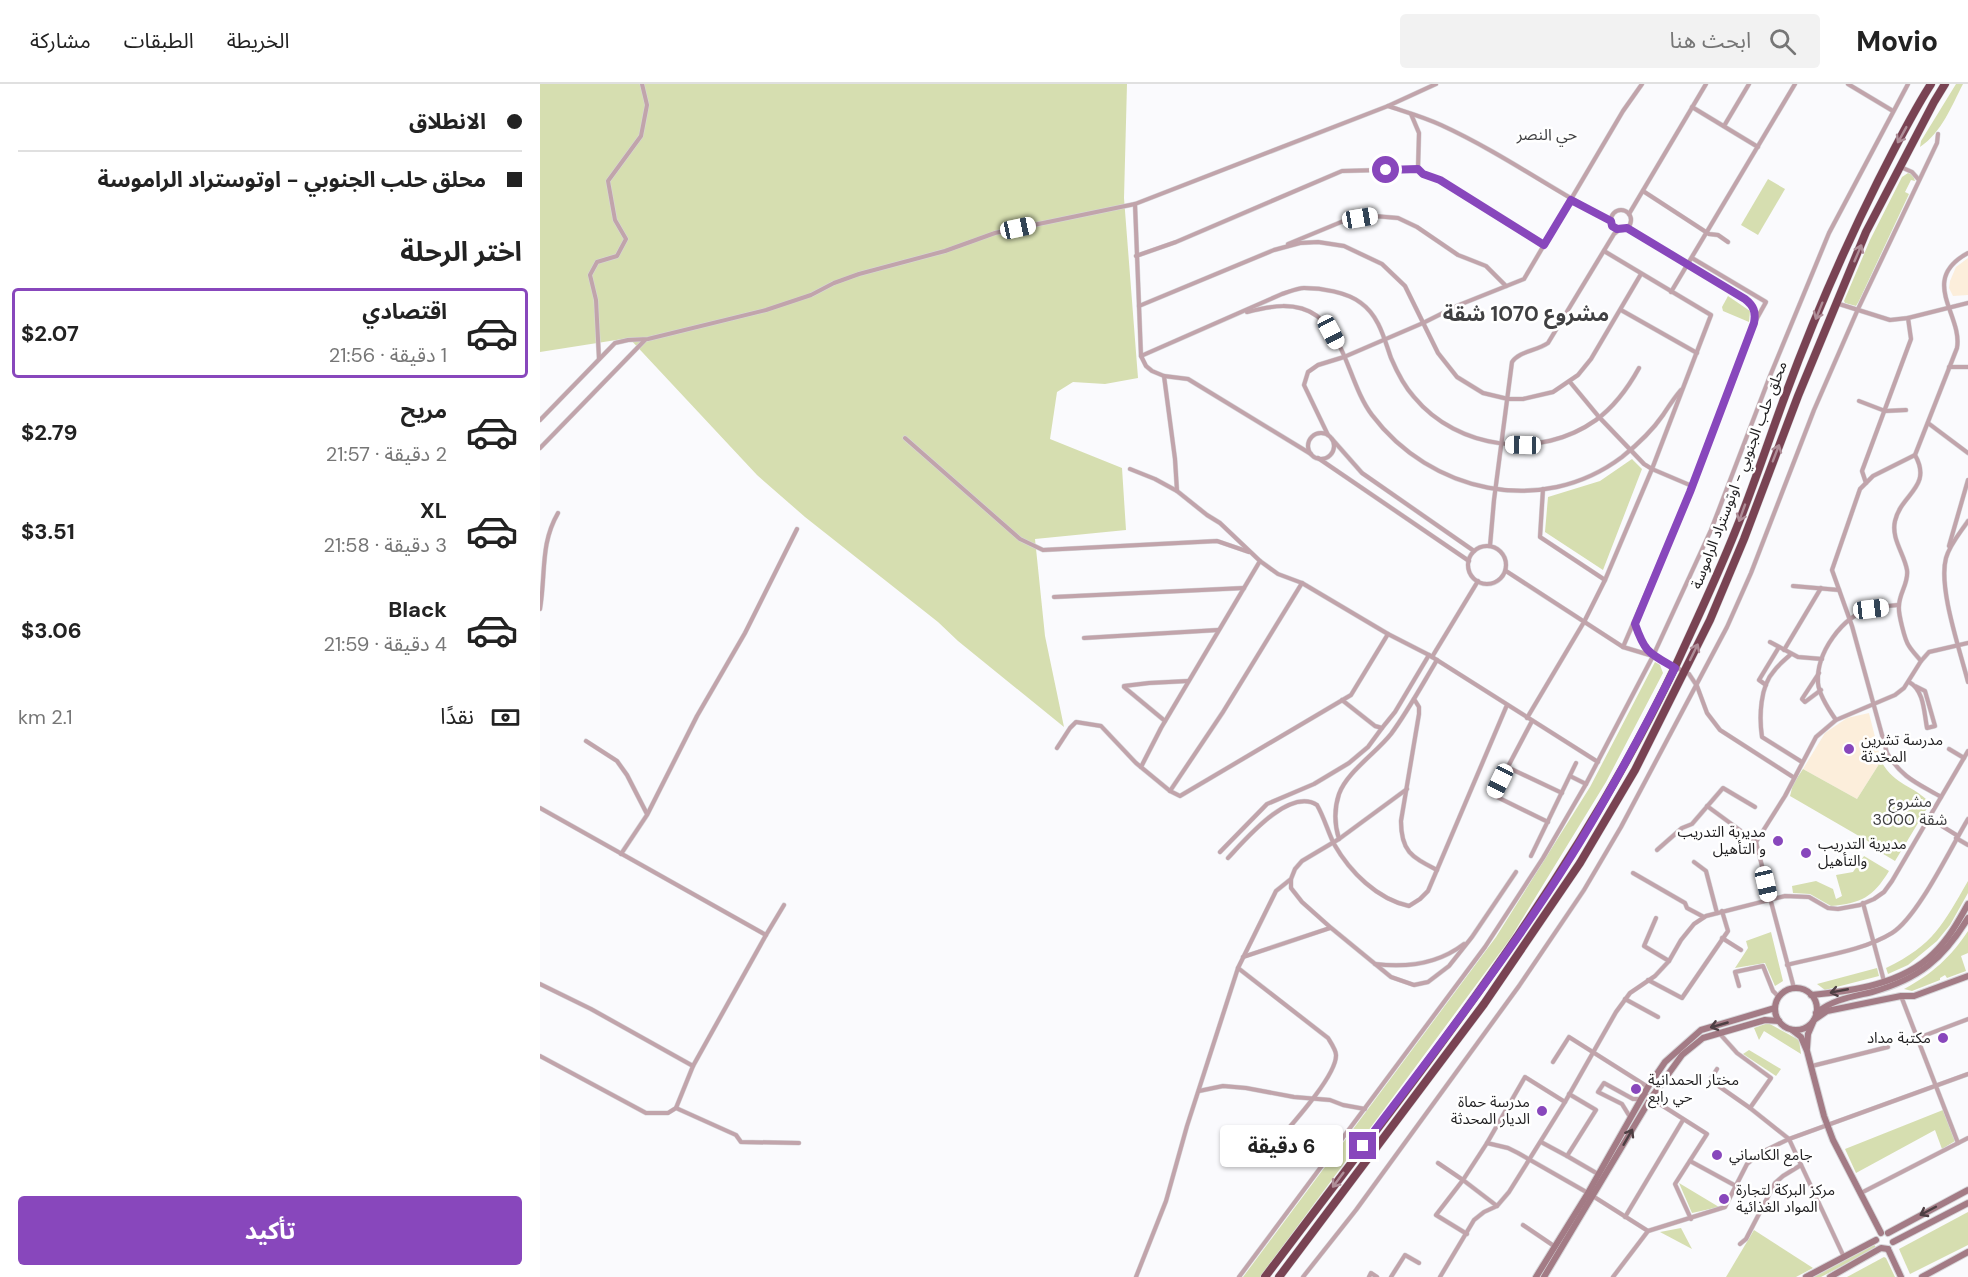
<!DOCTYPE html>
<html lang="ar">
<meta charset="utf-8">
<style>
:root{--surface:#fff;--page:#f2f2f2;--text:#222;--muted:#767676;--line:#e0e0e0;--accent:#8847bc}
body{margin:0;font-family:"DM Sans","Noto Sans Arabic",sans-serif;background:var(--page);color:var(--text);direction:rtl;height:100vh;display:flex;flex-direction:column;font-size:22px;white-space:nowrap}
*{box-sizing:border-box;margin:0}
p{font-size:20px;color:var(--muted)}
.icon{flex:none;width:33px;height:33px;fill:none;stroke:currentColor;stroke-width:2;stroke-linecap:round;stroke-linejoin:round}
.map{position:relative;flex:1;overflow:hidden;direction:ltr}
.side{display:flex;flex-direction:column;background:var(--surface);width:540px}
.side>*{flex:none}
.hud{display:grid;align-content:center;height:132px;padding:0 18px;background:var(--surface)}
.end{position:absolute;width:27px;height:27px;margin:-14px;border:8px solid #8847bc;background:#fff;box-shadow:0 0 0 3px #fff}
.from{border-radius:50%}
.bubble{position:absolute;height:42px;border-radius:6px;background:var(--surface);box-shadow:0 2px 4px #0004;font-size:20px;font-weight:700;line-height:42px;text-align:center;direction:rtl}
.car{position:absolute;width:18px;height:36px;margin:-18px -9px;border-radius:8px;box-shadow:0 0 4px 2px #0007;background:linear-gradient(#fff 24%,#345 0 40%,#fff 0 76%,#345 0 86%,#fff 0)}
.hud b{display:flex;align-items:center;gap:21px;height:57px;font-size:22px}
.hud b+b{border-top:2px solid var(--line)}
.hud i{width:15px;height:15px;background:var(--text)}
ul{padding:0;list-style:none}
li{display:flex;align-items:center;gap:18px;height:90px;margin:0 12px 9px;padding:0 6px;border:3px solid transparent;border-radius:6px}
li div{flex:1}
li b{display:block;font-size:22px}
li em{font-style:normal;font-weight:700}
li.current{border-color:var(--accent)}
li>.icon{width:54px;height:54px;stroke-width:1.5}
h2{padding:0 18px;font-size:27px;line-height:72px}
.pay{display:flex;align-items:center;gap:15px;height:66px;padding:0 18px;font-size:22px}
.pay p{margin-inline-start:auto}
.action{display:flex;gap:12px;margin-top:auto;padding:12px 18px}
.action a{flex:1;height:69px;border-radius:6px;background:var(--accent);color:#fff;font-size:24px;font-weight:700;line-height:69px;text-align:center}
header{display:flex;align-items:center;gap:36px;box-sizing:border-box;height:84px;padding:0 30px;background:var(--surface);border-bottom:2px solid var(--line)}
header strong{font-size:28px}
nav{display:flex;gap:33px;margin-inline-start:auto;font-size:21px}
.search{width:420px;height:54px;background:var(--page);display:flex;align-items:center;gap:15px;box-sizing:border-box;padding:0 21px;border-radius:6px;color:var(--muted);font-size:22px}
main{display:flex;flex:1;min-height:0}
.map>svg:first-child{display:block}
</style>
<header>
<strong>Movio</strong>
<div class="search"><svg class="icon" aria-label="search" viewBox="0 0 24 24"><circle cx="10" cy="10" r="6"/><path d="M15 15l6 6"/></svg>ابحث هنا</div>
<nav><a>الخريطة</a><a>الطبقات</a><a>مشاركة</a></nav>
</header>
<main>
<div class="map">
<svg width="1428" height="1193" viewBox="0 0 1428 1193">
<rect width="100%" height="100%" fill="#fafafd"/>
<g fill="#fceedb">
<polygon points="1428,174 1428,211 1413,212 1409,204 1410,197 1416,183"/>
<polygon points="1329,629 1341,677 1317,715 1263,685 1285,649 1307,634"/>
</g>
<g fill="#d6deb0">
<polygon points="0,0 587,0 584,114 598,294 565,300 533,298 517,308 510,355 582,384 586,446 495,455 505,552 524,643 418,557 398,538 265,433 217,391 89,254 0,268"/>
<path d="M1416,0H1423C1411,23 1402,48 1380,63L1381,57Z"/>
<polygon points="1368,89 1373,91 1375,97 1371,96 1365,108 1369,110 1319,217 1316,222 1305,219 1304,217 1330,156 1362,93"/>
<polygon points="1228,95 1245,105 1218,151 1201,141"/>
<polygon points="1188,212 1210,227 1209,238 1183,227 1182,223"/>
<polygon points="1092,375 1102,385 1063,486 1005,448 1008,413 1060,397"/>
<polygon points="1115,578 1120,581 1123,589 1066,698 970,855 720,1193 703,1193 956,853 1050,703"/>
<path d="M1341,677C1355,702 1373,701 1389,718V721L1355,777L1330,762L1331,759L1250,712L1253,700L1263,685L1317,715Z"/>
<path d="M1324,772L1349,787C1333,813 1322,819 1291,822L1270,810L1253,809L1252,802L1276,797L1293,805L1296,815L1302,812L1296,791L1313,788Z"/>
<path d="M1428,797V809L1410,841L1397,857L1368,881L1348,890L1346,884C1394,861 1403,840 1428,797Z"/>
<path d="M1428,847V869L1421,872L1426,887L1407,894L1405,891L1400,894V896L1372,907L1364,905C1392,890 1411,873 1428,847Z"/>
<polygon points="1231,848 1243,897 1235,902 1225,879 1195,884 1208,864 1206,857"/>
<polygon points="1337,884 1339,892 1285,906 1277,900"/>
<polygon points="1228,939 1259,956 1261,970 1224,947 1219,956 1214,944"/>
<polygon points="1209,966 1241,985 1236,992 1203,970"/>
<polygon points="1403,1026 1415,1057 1402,1065 1395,1046 1316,1089 1305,1065"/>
<polygon points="1139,1099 1179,1123 1152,1129"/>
<polygon points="1428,1128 1428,1161 1370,1190 1359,1165"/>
<polygon points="1141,1144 1152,1165 1120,1148"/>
<polygon points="1214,1146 1273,1184 1256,1193 1186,1193"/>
<polygon points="1334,1160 1336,1164 1281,1193 1273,1193"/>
<polygon points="1344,1173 1346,1174 1355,1193 1307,1193"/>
</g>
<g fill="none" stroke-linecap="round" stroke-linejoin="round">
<g stroke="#d7d7da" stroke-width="5">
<g id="street">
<polyline points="1308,0 1353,27"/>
<path d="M848,22C866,28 884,33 901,41C960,68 1013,106 1071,137"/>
<polyline points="1152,23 1218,63"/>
<polyline points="871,30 879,49 878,85"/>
<polyline points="1184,42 1209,0"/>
<polyline points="1363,84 1372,88 1379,96"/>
<polyline points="1103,107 1169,150 1178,151 1188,158"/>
<polyline points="595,120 601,272 606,282 612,287 624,292 648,295 771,370"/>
<circle cx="1081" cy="136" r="10"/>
<polyline points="1089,130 1166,0"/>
<polyline points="748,160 806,136 834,132 858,134 877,143 918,171 946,182 966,202"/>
<polyline points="596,172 636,158 802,87 878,85 883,90 900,96 1004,161"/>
<polyline points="1152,174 1226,218 1216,236"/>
<polyline points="1131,208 1255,0"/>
<polyline points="1296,219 1350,236 1368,234 1428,219"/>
<polyline points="599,222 734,166 760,159 778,158 804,162 842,180 865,202 898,269 917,293 943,309 968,315 983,315 1013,308 1038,291 1051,275 1101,190"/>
<polyline points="1081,226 1157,269"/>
<path d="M707,228C730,222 756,217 777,232C806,254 810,302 832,331C890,408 1001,434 1082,373C1097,361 1112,347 1123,331C1129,322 1134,314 1141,306"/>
<path d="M601,272L742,210C749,208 757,204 764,204C781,204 807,208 821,219C839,232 844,254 851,274C857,288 864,302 874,313C918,366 1000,376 1056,336C1075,322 1088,304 1099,284"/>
<polyline points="59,275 56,216 50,191 57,178 77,172 86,155 75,136 68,97 101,52 107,21 102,0"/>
<polyline points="1409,283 1428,283"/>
<polyline points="624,292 635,375 637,407"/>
<polyline points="1030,298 1059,333 1104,380 1112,385 1152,402"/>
<polyline points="1319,317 1345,327 1366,326"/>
<polyline points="0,336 75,259 88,256 108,255 226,226 271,211 294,199 319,190 405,167 455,149 595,120 848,22 896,0"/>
<polyline points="1388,339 1428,369"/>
<circle cx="781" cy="362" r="13"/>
<polyline points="788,351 764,301 768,288 778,281 804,273 883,239 919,221 984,195 1083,27 1102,0"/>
<polyline points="365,354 480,455 503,466 677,457 709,468"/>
<polyline points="792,355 822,389 934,467"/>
<polyline points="0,364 105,256"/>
<path d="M1375,371L1333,392L1320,405L1292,486L1312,542L1347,669C1362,694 1377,699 1401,713"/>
<polyline points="778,374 929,477"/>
<polyline points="590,385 615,395 637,407 667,431 680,439 720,477 738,490 762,499 848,550 889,571 1058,678"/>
<polyline points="1326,399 1322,387 1371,255 1368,234"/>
<polyline points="1003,405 1000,453 1065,496"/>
<path d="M1428,437C1420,449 1410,460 1406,474C1398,504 1420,566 1428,598"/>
<circle cx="947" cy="481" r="19"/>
<path d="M950,462L954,416L972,278C979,267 997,267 1008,259L1074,150L1079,146"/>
<polyline points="1409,462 1428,396"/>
<polyline points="966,487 1083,563 1113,572 1149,590 1157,602 1167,629 1180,646 1253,693"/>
<polyline points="1253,502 1299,506"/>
<polyline points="514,513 704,504"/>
<path d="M0,525C6,489 0,460 18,429"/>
<polyline points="1095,540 1105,565 1110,569"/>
<polyline points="544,554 678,546"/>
<polyline points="1230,558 1258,573 1282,575"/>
<path d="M1083,563L1150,408L1214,239C1216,228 1214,222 1205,215L1087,144"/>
<polyline points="1244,566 1281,504"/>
<path d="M1251,570C1246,575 1239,580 1234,587C1220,602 1219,633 1222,653L1262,678"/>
<polyline points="892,573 938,497"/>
<path d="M1381,577C1377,572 1372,567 1369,562C1365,557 1358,529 1359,522C1359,509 1369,499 1367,486C1364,469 1351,455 1355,437C1361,410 1393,403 1375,371L1417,264C1423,231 1378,196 1428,169"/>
<polyline points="1279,589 1262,615 1265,618 1281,606"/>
<path d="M1369,598C1384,606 1384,628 1387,644L1395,642L1385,607L1375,602"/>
<polyline points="1226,601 1219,596 1239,563"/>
<polyline points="584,602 609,599 648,597"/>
<polyline points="584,603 625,637"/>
<path d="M874,615L879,623V630L861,737C861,768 872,773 897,786"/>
<polyline points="802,616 835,642 842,644 855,628 889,571"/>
<polyline points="987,634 1044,538 1065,496 1112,385 1171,231 1064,167"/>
<path d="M1296,636C1289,626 1279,611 1278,599C1276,569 1302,532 1331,525C1340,522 1349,522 1358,521"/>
<polyline points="992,637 953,711 1008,738"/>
<polyline points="46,657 77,677 87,691 107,730"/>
<polyline points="517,664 530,644 536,638 561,642 596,679 630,707 640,712 811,611 848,550"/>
<polyline points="1409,665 1424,674"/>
<polyline points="601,683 621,644 720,477"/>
<polyline points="967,683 1022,709"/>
<polyline points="1030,692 1046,700"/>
<polyline points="630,707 683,628 762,499"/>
<polyline points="1167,722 1216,758 1230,814 1254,904"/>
<polyline points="0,724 226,851"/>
<polyline points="1389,734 1418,752"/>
<polyline points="1416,754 1428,761"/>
<path d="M799,755C794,739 794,725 799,710C807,688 836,669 851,650C868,627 882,601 897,576"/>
<polyline points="1216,758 1245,712 1276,653 1296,636 1355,611 1364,604 1381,577 1389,568 1428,559"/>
<polyline points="1117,766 1142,744 1152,740 1183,704 1215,723"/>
<polyline points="680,768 727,720 774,700 809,679 828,663 842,644"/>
<polyline points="81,770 107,731 157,632 205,549 257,445"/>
<polyline points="991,772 1036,679"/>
<path d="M688,774C705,756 749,703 777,721C784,733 788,748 794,760C810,788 837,815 869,822L880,815L888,807L967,621"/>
<polyline points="1154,778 1166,787 1177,829"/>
<polyline points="1093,789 1145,819 1147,824 1164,833"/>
<polyline points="751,796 751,804 762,818 790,843 851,893 874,901 888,898 909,882 932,853 976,788"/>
<polyline points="1323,819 1344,897"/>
<polyline points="1116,834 1104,862 1129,877"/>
<polyline points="1182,854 1201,866"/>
<polyline points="703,873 790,844"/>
<path d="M835,880C867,884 898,880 924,860"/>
<path d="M1247,881C1281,872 1323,867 1352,849C1378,833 1411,763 1428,735"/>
<path d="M698,884L788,954C791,959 796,966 796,971C797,993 743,1050 728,1068"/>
<polyline points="1108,896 1142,914 1188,847 1182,827"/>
<polyline points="0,900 51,925 153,982"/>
<polyline points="1199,902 1195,888 1223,882 1233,907 1239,913"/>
<polyline points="1361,912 1418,1059"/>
<polyline points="1085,915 1118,933"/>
<polyline points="1180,950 1197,969 1231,994 1210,1024"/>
<polyline points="1378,954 1428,935"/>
<polyline points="0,972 106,1029 128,1029 136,1024 153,982 226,851 244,821"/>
<polyline points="1013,978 1029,953 1108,1003"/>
<polyline points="1272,982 1348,963"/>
<polyline points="1177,985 1170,996 1210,1024 1249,1055 1304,1173"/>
<polyline points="659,1007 683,1002 706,1004 754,1013 790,1016 803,1021 825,1025"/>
<polyline points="1104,1010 1167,1050 1135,1100 1151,1135"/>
<polyline points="136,1024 196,1051 201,1058 259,1059"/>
<polyline points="1090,1033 1082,1020 1058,1008 1064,999 1093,1015 1101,1015"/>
<polyline points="1001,1058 1027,1072 1056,1026 1029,1010"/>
<polyline points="947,1059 985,993 1025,1018"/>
<polyline points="1027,1072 1058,1090"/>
<polyline points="1150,1077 1196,1102"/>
<polyline points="898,1079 923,1096 957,1122"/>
<polyline points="1321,1109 1428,1054"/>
<polyline points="1085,1133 1143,1036"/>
<polyline points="983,1141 1014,1162"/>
<polyline points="927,1150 896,1131 923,1096 947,1059 968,1064 978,1069 1048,1109 1108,1147"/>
<polyline points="1200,1160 1206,1155 1235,1099 1243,1092 1261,1081"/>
<polyline points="596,1193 626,1117 647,1042 698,884 736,807 751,795 755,785 762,777 799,755 867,705"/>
<polyline points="699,1193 945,863 1003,774 1046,700 1113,572 1171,446 1230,292 1289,149 1368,0"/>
<polyline points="763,1193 816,1126 979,902 1044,806 1081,743 1187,543 1211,489 1274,326 1318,225 1397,59 1398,50"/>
<polyline points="829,1193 831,1189 837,1193"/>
<polyline points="851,1193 865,1171 879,1179"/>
<polyline points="900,1193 934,1136 944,1128 957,1122 969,1108 1025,1018 1076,928 1090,909 1115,892 1129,877 1141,856 1154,840 1166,832 1245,812 1269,813 1288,824 1298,825 1320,821 1334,815 1344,808 1352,797 1428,667"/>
<polyline points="1073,1193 1108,1147 1185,1123 1207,1080 1220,1069 1249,1055 1428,990"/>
</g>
</g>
<g stroke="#d7d7da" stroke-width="8">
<g id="secondary">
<circle cx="1256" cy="925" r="21"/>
<path d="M1271,911C1313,907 1362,900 1393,870C1408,856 1418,838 1428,820"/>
<path d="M1276,929C1294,915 1311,913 1332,908C1379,895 1403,875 1428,834"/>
<polyline points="1252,946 1261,953 1267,967 1284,1032 1293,1056 1341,1149"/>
<polyline points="1267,964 1268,950 1274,936 1287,927 1361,912 1374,912 1428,892"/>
<polyline points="1348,1149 1428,1106"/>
<polyline points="1353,1158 1428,1119"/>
<polyline points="1348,1165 1361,1193"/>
<polyline points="996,1193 1048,1109 1108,1003 1125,978 1161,946 1235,924"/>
<polyline points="1004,1193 1111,1014 1142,971 1163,954 1225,936 1239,937"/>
<polyline points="1266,1193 1336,1156"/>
<polyline points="1290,1193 1341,1164 1348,1165"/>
<polyline points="1382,1193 1428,1168"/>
</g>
</g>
<g stroke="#d7d7da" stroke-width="9">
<g id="highway">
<path d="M725,1193C872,997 1030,805 1136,581C1156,537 1177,493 1195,448C1213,404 1228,358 1245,312C1272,239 1303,167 1338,97C1355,64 1371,31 1391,0"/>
<polyline points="739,1193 944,920 1040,779 1095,686 1170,536 1204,455 1258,312 1326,148 1394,18 1405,0"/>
</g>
</g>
<use href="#street" stroke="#c1a4ab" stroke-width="4"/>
<use href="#secondary" stroke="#a37b85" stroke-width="6"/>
<use href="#highway" stroke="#794353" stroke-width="8"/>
</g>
<defs><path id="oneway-shaft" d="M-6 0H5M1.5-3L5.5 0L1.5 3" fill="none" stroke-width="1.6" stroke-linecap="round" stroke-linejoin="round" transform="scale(1.5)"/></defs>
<g stroke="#af8e98">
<use href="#oneway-shaft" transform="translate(1362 51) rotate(119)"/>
<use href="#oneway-shaft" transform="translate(1318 169) rotate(-67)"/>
<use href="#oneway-shaft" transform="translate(1279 227) rotate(112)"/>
<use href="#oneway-shaft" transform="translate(1236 369) rotate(-69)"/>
<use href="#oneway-shaft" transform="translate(1202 429) rotate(110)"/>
<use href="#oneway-shaft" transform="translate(1154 568) rotate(-64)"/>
<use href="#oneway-shaft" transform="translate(798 1096) rotate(127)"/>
</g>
<g stroke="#4d3f43">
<use href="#oneway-shaft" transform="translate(1299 907) rotate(169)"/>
<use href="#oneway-shaft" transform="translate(1179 941) rotate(164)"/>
<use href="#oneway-shaft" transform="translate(1088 1053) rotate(-60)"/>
<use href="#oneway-shaft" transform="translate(1388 1127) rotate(152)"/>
</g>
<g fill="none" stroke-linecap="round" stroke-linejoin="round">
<path stroke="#8847bc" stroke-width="8" d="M823,1062C895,967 969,872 1032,771C1070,710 1103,647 1135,584C1109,569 1105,569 1095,540L1150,408L1214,239C1216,228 1214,222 1205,215L1087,144L1077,145L1072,142L1071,137L1031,116L1004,161L900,96L883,90L878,85L846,86"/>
</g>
<g fill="#8847bc" stroke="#fff" stroke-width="2">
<circle cx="1309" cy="665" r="6"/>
<circle cx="1238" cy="757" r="6"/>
<circle cx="1266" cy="769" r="6"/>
<circle cx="1403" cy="954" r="6"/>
<circle cx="1096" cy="1005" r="6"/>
<circle cx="1002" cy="1027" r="6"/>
<circle cx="1177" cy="1071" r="6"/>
<circle cx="1184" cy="1115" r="6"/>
</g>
<g text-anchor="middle" stroke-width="5" stroke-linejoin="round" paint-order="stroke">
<g font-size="15" fill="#1f1e20" stroke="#fff">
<text transform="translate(1199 391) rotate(-69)" y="5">محلق حلب الجنوبي - اوتوستراد الراموسة</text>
</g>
<g font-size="15" fill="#1f1e20" stroke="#fff" text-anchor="start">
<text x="1321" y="661">مدرسة تشرين<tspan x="1321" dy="17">المحّدثة</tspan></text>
<text x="1226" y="753" text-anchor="end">مديرية التدريب<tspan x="1226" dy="17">و التأهيل</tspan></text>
<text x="1278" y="765">مديرية التدريب<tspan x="1278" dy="17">والتأهيل</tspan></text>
<text x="1391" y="959" text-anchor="end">مكتبة مداد</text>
<text x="1108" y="1001">مختار الحمدانية<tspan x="1108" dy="17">حي رابع</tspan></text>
<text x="990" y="1023" text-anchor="end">مدرسة حماة<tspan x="990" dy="17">الديار المحدثة</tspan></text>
<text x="1189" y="1076">جامع الكاساني</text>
<text x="1196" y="1111">مركز البركة لتجارة<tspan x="1196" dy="17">المواد الغذائية</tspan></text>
</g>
<g font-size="16" fill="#404042" stroke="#fff">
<text x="1007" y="56">حي النصر</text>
<text x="1370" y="723">مشروع<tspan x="1370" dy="18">3000 شقة</tspan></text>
</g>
<g font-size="21" font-weight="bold" fill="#404042" stroke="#fff">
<text x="986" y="237">مشروع 1070 شقة</text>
</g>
</g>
</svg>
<i class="end from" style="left:846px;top:86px"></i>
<i class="end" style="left:823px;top:1062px"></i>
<div class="bubble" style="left:680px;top:1041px;width:123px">6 دقيقة</div>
<i class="car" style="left:820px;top:134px;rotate:81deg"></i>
<i class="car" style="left:478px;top:144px;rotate:78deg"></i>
<i class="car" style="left:791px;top:248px;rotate:152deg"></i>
<i class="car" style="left:983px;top:361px;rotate:271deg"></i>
<i class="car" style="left:1331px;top:525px;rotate:83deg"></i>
<i class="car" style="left:960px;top:697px;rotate:206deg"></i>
<i class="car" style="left:1226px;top:800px;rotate:167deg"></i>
</div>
<section class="side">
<div class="hud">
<b><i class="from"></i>الانطلاق</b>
<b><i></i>محلق حلب الجنوبي - اوتوستراد الراموسة</b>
</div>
<h2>اختر الرحلة</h2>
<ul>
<li class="current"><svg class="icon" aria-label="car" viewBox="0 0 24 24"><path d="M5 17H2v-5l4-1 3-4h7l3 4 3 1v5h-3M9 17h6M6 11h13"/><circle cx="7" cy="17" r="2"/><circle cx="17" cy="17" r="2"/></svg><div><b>اقتصادي</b><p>1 دقيقة · 21:56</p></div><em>$2.07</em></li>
<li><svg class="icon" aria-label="car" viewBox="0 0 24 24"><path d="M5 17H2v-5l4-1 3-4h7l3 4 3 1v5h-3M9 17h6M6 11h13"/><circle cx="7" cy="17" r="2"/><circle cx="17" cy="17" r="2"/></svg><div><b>مريح</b><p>2 دقيقة · 21:57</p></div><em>$2.79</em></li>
<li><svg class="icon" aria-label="car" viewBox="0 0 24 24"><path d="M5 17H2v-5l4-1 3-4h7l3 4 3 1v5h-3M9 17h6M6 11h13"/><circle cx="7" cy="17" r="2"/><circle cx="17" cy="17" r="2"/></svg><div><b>XL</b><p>3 دقيقة · 21:58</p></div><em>$3.51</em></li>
<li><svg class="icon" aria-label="car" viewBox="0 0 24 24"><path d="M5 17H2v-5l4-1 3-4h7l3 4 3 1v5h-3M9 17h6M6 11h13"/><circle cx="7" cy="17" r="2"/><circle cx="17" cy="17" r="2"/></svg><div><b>Black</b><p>4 دقيقة · 21:59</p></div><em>$3.06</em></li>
</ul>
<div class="pay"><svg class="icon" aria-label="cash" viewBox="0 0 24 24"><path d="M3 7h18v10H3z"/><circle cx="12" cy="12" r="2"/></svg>نقدًا<p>2.1 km</p></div>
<div class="action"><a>تأكيد</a></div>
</section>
</main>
